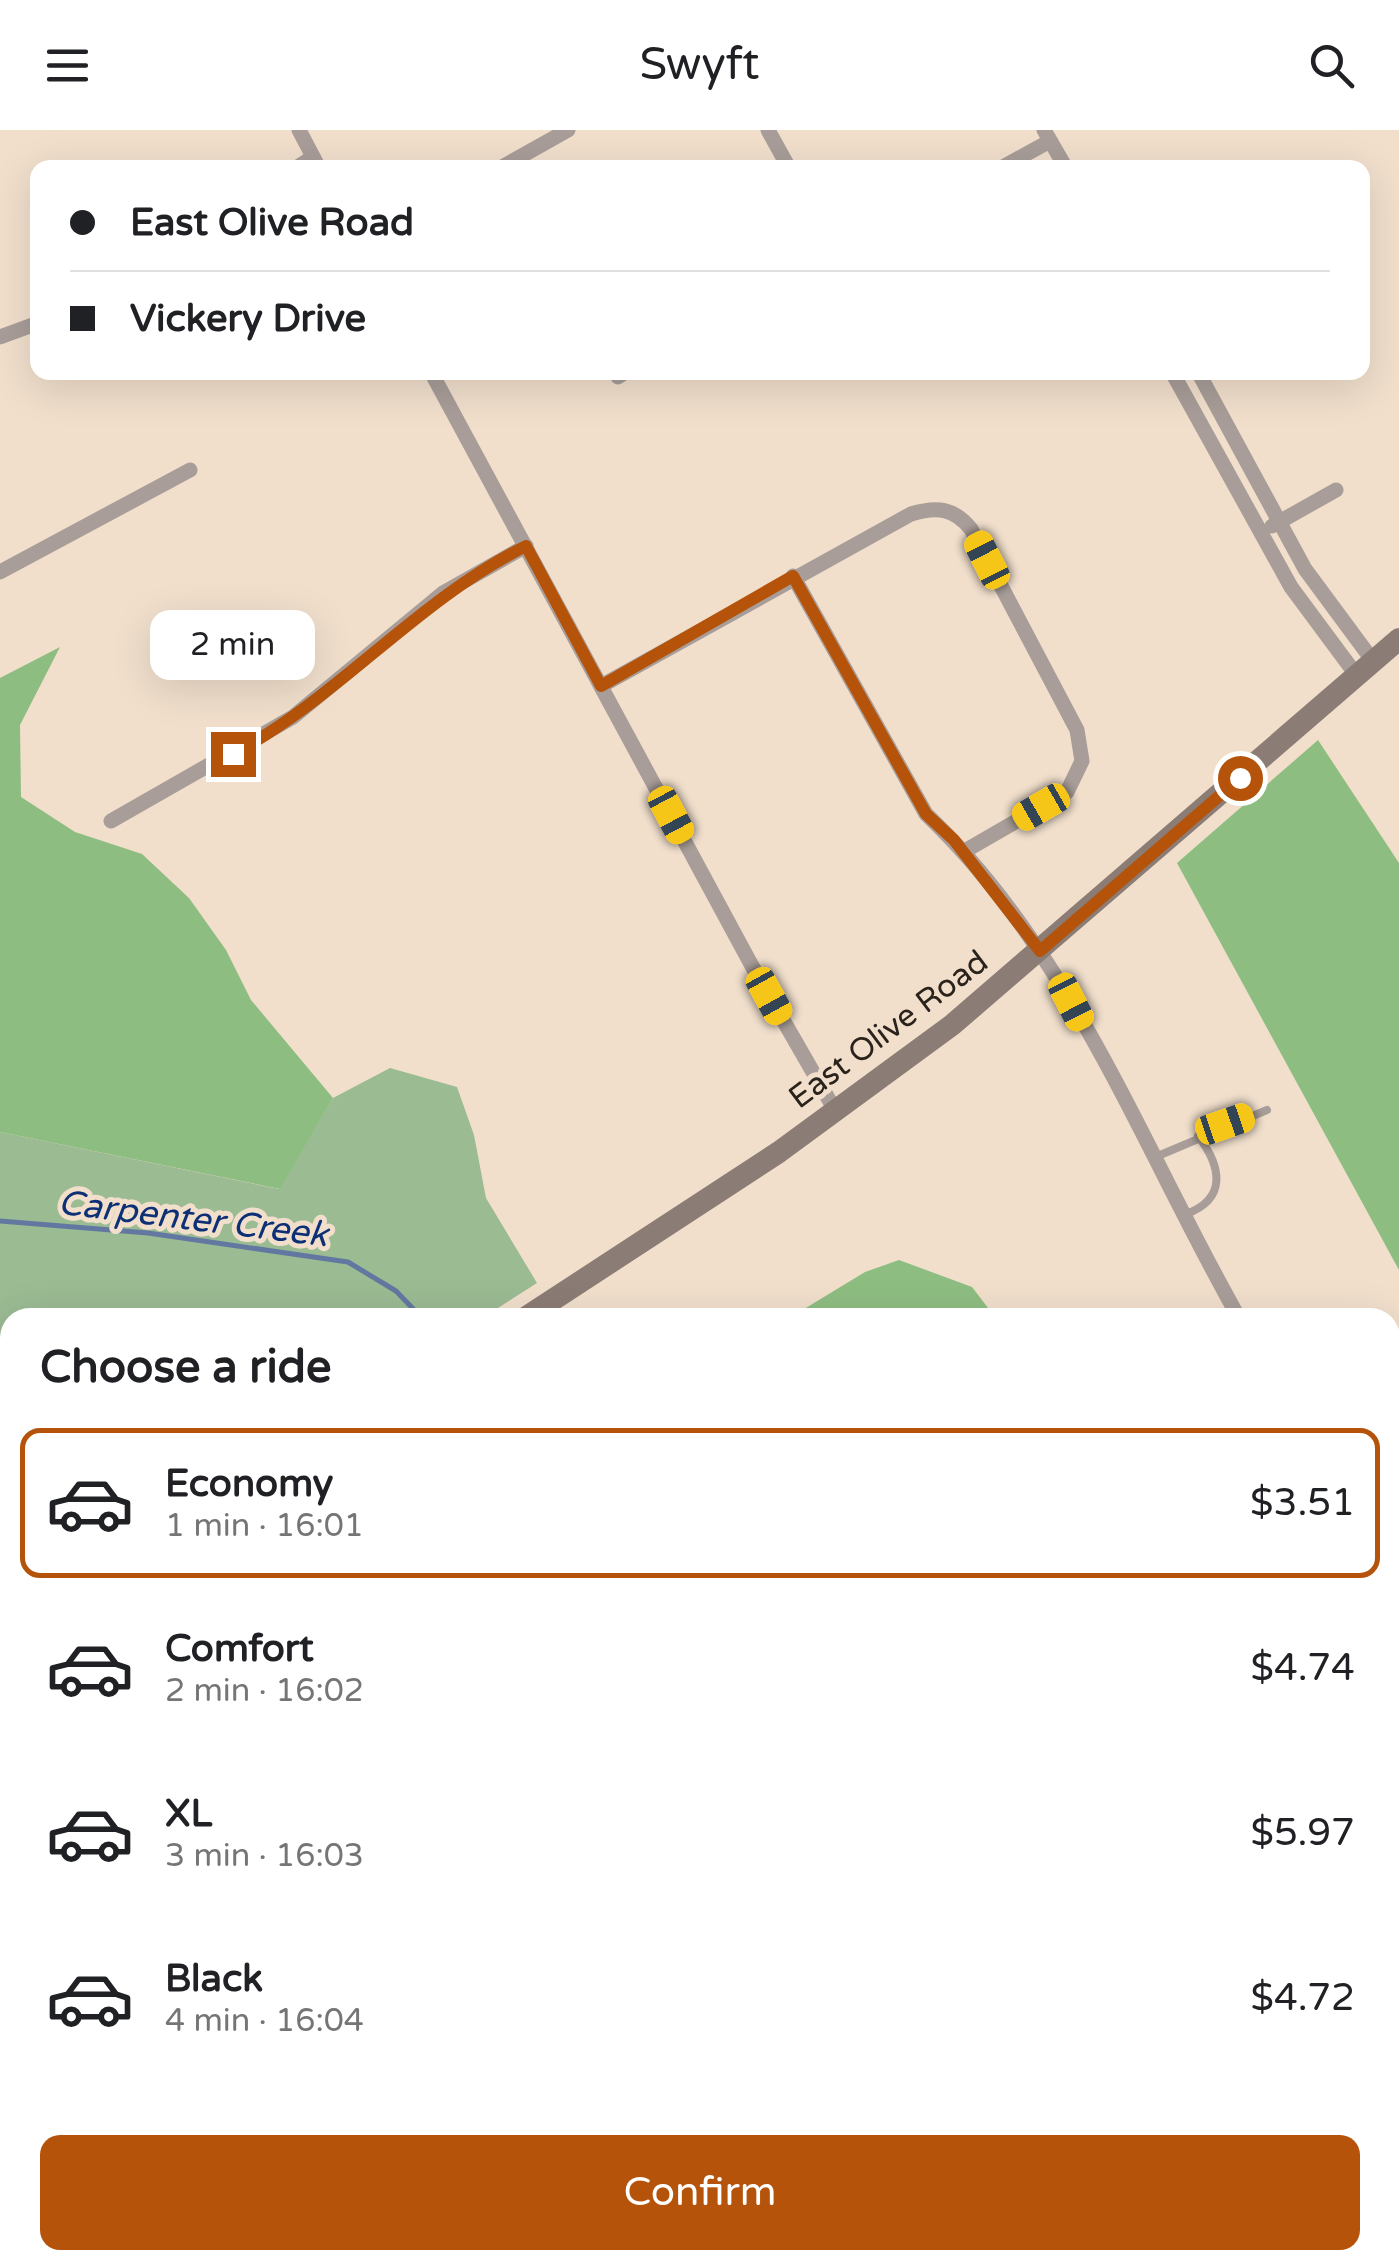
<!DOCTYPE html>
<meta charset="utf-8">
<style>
:root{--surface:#fff;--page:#f6f6f6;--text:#202124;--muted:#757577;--line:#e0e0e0;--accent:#b45309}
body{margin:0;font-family:"Varela Round",sans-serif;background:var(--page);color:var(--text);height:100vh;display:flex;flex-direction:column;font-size:38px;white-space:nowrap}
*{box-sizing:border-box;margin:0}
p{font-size:32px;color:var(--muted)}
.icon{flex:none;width:55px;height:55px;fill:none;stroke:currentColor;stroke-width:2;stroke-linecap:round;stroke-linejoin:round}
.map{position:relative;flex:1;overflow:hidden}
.side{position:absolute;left:0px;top:1178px;width:1400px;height:962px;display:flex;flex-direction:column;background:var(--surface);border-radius:30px 30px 0 0;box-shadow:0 10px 40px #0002}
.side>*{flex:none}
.guide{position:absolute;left:30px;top:30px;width:1340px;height:220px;border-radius:20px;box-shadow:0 10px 40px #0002;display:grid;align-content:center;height:220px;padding:0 40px;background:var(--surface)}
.end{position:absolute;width:45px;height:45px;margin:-22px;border:12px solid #b45309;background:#fff;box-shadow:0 0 0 5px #fff}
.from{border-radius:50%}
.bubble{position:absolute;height:70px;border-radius:20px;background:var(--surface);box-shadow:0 10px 40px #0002;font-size:32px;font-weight:600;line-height:70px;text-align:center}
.car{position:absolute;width:30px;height:60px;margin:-30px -15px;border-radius:12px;box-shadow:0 0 8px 2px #0007;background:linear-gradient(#f5c518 24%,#345 0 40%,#f5c518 0 76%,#345 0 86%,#f5c518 0)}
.guide b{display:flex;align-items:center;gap:35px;height:95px;font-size:38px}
.guide b+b{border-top:2px solid var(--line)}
.guide i{width:25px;height:25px;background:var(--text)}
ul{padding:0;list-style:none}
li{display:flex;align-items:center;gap:30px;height:150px;margin:0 20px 15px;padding:0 20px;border:5px solid transparent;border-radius:20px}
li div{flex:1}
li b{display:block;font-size:38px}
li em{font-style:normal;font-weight:600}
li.on{border-color:var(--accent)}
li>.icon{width:90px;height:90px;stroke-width:1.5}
h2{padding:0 40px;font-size:45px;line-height:120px}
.cta{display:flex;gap:20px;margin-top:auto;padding:20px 40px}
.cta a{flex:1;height:115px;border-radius:20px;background:var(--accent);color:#fff;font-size:40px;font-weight:600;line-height:115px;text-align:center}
header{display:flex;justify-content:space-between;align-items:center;height:130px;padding:0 40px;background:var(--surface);font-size:45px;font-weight:600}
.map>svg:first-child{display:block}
</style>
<header><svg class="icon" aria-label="menu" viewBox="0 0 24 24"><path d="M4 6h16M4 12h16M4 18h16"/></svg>Swyft<svg class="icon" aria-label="search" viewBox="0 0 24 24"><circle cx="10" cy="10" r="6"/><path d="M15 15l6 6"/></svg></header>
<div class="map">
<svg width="1399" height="2138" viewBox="0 0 1399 2138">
<rect width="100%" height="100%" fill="#f1dfcc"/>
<polygon fill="#9bbb93" points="390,938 457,957 474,1005 486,1068 537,1153 484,1187 10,1188 10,1494 0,1501 0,1002 279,1059 333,968"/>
<g fill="#8ebd82">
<polygon points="60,517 20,595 21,667 75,702 142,724 189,768 226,820 251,870 333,968 280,1059 0,1002 0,548"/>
<polygon points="1318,610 1399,733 1399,1140 1177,733"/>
<polygon points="899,1130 972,1157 995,1187 791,1187 865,1142"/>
<polygon points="1398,1482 1399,1844 1390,1848 1390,1488"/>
</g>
<polygon fill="#7c9dda" stroke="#6378a1" stroke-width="2.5" points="904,2130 999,2130 987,2138 906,2138"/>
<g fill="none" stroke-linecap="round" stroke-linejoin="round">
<g stroke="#6378a1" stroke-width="5">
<polyline points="0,1091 148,1103 348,1132 396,1161 422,1188"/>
<polyline points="1390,1627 1399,1628"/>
</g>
<g stroke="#a89d98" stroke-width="8">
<polyline points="1153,1028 1267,980"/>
<path d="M1186,1084C1227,1069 1222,1037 1198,1006"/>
<polyline points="0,1461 10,1454"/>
</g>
<g stroke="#a89d98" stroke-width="15">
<polyline points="299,0 319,38"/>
<polyline points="768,0 789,38"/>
<polyline points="1044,0 1066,38"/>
<polyline points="502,37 568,0"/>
<polyline points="296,38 313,27"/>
<polyline points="1001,38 1050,11"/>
<polyline points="0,207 38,193"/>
<polyline points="431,242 752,836 836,982"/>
<polyline points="1172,242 1291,457 1357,546"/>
<polyline points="1198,242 1305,439 1373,531"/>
<polyline points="618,247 626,242"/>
<polyline points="1272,396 1336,360"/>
<polyline points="0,442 190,340"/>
<path d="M793,446L926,684C1071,821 1142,1017 1239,1188"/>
<path d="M601,556L911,384C937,376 954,378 971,399L1077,600L1082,631L1067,662L963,722"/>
<polyline points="111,691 293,587 443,463 526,416"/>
<polyline points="1390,1452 1399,1467"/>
<polyline points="0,1944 10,1938"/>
<polyline points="1390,1972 1399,1966"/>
<polyline points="110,2138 125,2130"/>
<polyline points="583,2138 598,2130"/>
<polyline points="1216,2138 1228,2130"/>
</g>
<g stroke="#8b7c75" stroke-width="22">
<polyline points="525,1188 779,1022 952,895 1399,509"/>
<polyline points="0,1527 10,1522"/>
</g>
</g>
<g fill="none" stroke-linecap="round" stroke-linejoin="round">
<path stroke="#b45309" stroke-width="12" d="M233,624C341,566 414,472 526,416L601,556L793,446L926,684L954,710L1040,821L1240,648"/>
</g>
<g text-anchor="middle" stroke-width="10" stroke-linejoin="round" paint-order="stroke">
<g font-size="32" fill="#2a231c" stroke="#f1dfcc">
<text transform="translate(888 899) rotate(-37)" y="11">East Olive Road</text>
</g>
<g font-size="35" font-style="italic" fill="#0c2f75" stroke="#f1dfcc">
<text transform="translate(193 1088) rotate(7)" y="12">Carpenter Creek</text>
</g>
</g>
</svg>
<i class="end from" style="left:1240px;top:648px"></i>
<i class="end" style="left:233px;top:624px"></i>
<div class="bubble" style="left:150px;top:480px;width:165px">2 min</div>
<i class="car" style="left:987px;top:430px;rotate:333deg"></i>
<i class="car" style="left:1041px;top:677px;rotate:240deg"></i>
<i class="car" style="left:671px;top:685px;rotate:152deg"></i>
<i class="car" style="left:769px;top:866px;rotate:151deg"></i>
<i class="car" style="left:1071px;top:872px;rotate:153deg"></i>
<i class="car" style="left:1225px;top:994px;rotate:71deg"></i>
<div class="guide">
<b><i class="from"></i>East Olive Road</b>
<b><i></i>Vickery Drive</b>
</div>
<section class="side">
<h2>Choose a ride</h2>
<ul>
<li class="on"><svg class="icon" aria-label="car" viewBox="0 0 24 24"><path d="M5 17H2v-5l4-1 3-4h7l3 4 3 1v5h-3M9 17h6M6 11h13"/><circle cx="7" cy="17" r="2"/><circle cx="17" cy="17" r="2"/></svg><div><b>Economy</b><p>1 min · 16:01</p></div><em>$3.51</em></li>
<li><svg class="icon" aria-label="car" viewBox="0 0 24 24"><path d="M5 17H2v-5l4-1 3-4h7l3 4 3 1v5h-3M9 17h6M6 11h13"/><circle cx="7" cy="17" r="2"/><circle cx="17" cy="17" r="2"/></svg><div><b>Comfort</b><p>2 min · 16:02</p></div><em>$4.74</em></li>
<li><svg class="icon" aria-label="car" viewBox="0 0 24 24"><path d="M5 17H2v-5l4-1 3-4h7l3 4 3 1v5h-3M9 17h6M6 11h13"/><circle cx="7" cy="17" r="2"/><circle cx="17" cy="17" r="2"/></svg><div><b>XL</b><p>3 min · 16:03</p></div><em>$5.97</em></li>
<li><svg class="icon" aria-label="car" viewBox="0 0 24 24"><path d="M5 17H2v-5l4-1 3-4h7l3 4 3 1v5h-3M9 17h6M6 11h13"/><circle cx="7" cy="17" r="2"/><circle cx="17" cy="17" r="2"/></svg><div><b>Black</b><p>4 min · 16:04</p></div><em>$4.72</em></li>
</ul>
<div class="cta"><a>Confirm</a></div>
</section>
</div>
